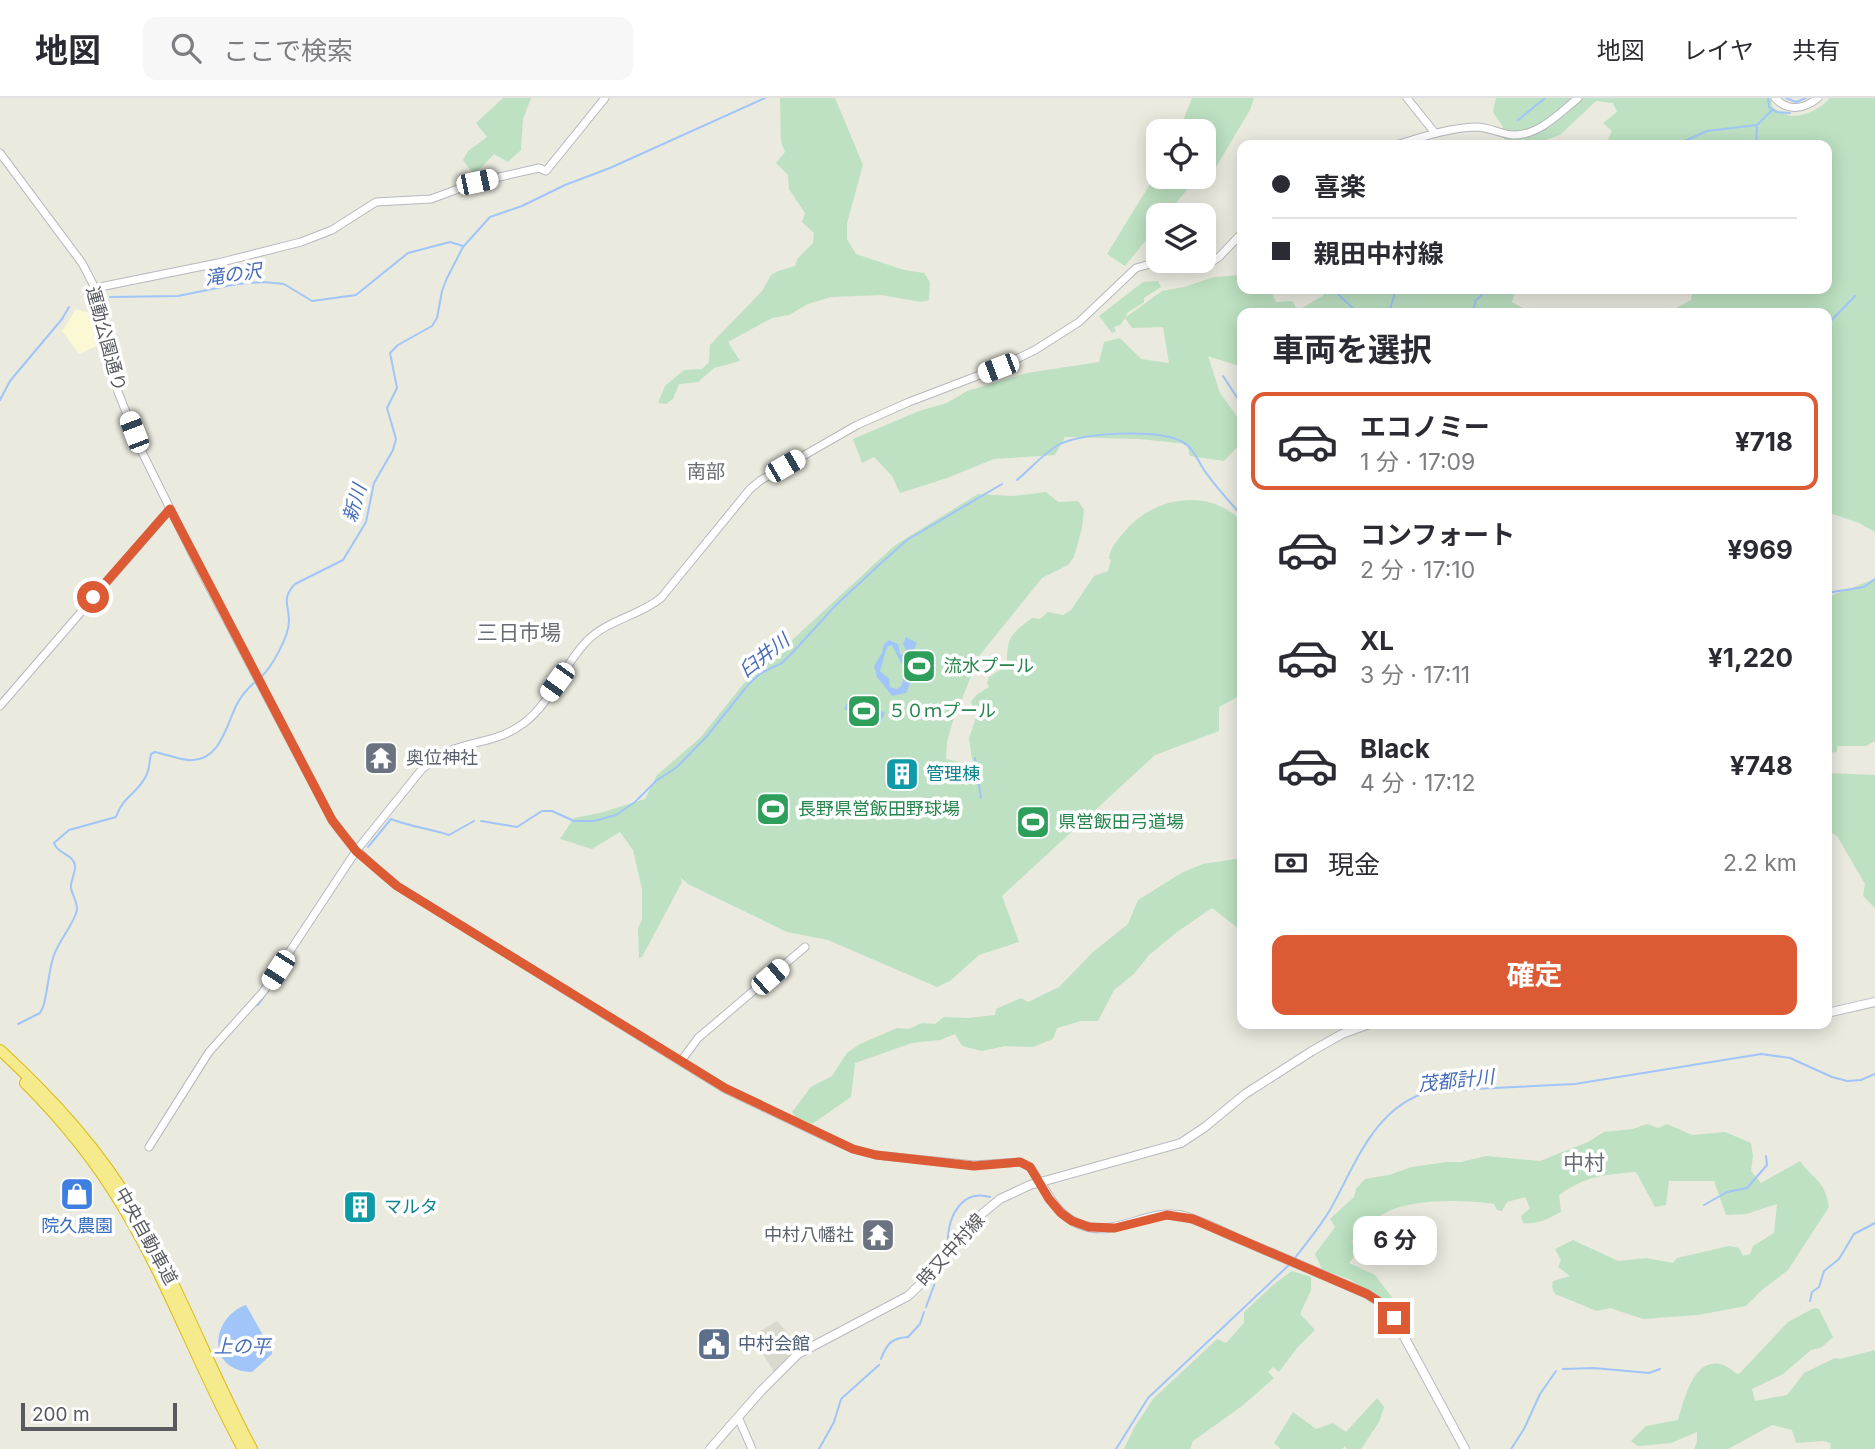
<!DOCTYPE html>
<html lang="ja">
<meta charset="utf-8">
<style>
:root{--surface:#fff;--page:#f7f7f7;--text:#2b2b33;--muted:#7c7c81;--line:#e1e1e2;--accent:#dc5b34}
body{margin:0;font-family:Inter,"Noto Sans JP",sans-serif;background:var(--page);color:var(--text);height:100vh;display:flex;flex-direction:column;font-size:26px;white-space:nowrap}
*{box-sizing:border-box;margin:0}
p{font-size:23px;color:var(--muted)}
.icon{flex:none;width:38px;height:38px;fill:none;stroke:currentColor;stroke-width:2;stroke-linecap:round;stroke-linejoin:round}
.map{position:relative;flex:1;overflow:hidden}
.panel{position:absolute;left:1237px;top:210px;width:595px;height:721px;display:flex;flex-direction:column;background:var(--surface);border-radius:14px;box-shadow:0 4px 18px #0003}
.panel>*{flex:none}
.hud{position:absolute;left:1237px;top:42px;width:595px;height:154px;border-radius:14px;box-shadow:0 4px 18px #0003;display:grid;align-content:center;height:154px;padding:0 35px;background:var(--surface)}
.fabs{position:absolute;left:1146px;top:21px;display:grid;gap:14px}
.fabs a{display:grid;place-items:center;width:70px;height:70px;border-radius:14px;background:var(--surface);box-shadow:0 4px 18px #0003;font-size:35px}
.scale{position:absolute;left:21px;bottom:18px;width:156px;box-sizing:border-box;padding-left:7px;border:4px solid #585a60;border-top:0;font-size:19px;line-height:24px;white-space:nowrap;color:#585a60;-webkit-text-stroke:5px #fff;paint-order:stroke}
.end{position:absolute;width:32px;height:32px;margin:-16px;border:9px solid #dc5b34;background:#fff;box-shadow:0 0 0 4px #fff}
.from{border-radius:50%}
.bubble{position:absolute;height:49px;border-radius:14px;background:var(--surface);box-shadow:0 4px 18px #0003;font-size:23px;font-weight:700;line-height:49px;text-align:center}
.car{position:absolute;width:21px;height:42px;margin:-21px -10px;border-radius:9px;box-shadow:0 0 5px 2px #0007;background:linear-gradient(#fff 24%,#345 0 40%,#fff 0 76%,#345 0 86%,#fff 0)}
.hud b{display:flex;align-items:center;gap:24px;height:66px;font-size:26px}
.hud b+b{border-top:2px solid var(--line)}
.hud i{width:18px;height:18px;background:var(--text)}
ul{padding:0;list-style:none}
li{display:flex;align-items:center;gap:21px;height:98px;margin:0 14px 10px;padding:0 21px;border:4px solid transparent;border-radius:14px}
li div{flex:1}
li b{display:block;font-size:26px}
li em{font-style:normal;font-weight:700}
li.selected{border-color:var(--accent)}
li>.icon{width:63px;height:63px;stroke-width:1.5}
h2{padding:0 35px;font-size:32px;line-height:84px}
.pay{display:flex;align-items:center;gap:18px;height:77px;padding:0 35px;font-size:26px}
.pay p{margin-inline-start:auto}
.cta{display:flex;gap:14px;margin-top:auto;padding:14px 35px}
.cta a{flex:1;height:80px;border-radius:14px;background:var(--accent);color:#fff;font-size:28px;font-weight:700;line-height:80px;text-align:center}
header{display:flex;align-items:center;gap:42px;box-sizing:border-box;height:98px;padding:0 35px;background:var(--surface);border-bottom:2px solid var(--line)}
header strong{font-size:33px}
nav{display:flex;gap:38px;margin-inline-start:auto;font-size:24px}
.search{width:490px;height:63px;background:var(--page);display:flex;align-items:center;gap:18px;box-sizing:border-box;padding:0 24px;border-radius:14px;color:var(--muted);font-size:26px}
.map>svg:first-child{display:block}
</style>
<header>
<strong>地図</strong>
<div class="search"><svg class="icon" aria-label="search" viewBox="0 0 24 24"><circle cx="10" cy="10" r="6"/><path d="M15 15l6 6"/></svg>ここで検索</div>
<nav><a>地図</a><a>レイヤ</a><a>共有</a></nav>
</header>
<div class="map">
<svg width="1875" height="1351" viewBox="0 0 1875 1351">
<rect width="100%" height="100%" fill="#eaeadf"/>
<polygon fill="#fbf8d4" points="76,211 94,216 101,246 79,256 62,233"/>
<polygon fill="#dad9ce" points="777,1223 796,1244 796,1251 795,1254 774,1274 752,1238"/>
<g fill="#bde1c2">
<polygon points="503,0 531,0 523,21 521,52 508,64 494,56 474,77 463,62 468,53 487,39 476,25"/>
<polygon points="780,0 835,0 863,67 847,125 847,141 856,156 904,172 924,175 930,184 929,202 921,204 882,197 831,199 808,206 789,217 772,220 728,244 740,263 714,270 698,284 679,286 673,301 666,306 658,305 665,288 684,272 702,271 709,264 710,247 762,193 771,177 778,173 795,168 798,160 813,145 814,135 802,124 805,115 789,91 788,77 776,65 785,54 781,44"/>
<polygon points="1192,0 1254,0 1250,12 1216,69 1200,83 1190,88 1166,117 1158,117 1158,127 1125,168 1107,156 1158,73 1158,79 1204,79 1204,33 1179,33"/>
<path d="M1496,0H1771L1772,9C1777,12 1783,16 1788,17C1801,21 1822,10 1830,0H1875V434L1859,425L1827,414V215H1666L1691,202L1693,191H1827V47H1605L1612,33L1603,25L1617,14L1613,5L1596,3L1560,37L1543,43L1541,47H1505L1503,29L1493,14Z"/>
<polygon points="1242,177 1242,191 1270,191 1276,204 1293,203 1297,213 1324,197 1320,191 1516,191 1512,204 1532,215 1242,215 1242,269 1208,258 1220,295 1241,324 1240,346 1224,363 1190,358 1187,346 1139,341 1065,339 1055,357 994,361 947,380 900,395 892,378 874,359 862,365 853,341 919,313 947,305 967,293 1027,275 1099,264 1104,244 1120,240 1141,261 1169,265 1163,229 1132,230 1125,220 1120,227 1114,229 1116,233 1112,235 1099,218 1143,184 1158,183 1161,189 1144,200 1144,204 1127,215 1126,219 1162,193 1184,189 1214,179"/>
<path d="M1046,394L1058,404L1078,403L1084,412L1082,430L1074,459L1068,467L1042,480L979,558L952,626L947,644L946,661L973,667L969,640L977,617L971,604L976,597L989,589L987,585L989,579L1007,567C1007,538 1010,537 1032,520L1040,521L1048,514L1063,517L1071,512L1094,478L1108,473L1111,462L1109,460C1111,448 1118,441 1126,432C1156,398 1208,390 1242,423V591L1239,598L1219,609V633L1155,657L1002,798L1019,844L979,857L950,883L937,889L828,842L787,834L688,786L680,779L682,784L642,859L639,860L638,830L642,822V791L633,752L620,734L592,751L560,741L574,720L600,715L645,701L657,677L700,640L749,579L765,567L894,448L913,436L978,396L1013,398Z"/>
<polygon points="1875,481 1875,643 1866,648 1837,648 1837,654 1827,655 1827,502 1833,497"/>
<polygon points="1827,675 1875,677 1875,810 1863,798 1865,786 1837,738 1827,732"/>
<polygon points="1242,760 1242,828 1238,830 1212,810 1177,834 1149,857 1134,876 1114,892 1098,923 1081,923 1057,930 1053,941 1033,949 1005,948 982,953 962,948 955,936 940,942 912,945 855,965 851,999 812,1026 795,1019 792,1014 811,989 832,978 847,955 860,946 897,930 909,931 922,925 935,926 944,919 968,920 995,917 996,911 1021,900 1028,904 1059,889 1093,854 1128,826 1138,802 1183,774 1203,766"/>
<path d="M1647,1026L1658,1030L1667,1026L1692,1037L1725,1034L1751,1045L1753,1058L1751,1073L1761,1085L1800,1063C1814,1083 1824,1080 1829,1109L1788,1172L1762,1192L1746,1208L1698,1217L1643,1221L1610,1210L1597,1213L1555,1196L1552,1189L1553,1183L1570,1178L1558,1169L1561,1162L1555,1151L1573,1142L1618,1163L1646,1160L1673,1165L1677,1160L1729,1148L1739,1150L1743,1158L1750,1156L1753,1148L1774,1135L1777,1106L1746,1116L1726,1117L1714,1083H1669L1666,1107L1655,1109L1636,1074C1602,1077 1588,1077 1559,1097L1561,1114C1549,1120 1537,1127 1523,1125L1521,1118L1530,1110L1525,1099L1507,1104L1502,1113L1497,1112L1494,1106C1464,1102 1413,1100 1385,1115C1373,1121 1363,1135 1351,1144L1359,1153L1349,1165L1375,1177L1397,1206H1387L1351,1182L1322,1171L1315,1156L1335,1129L1330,1121L1354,1099L1356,1091L1365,1081L1389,1077L1412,1069L1447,1064H1461L1486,1058L1540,1063L1588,1044L1604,1034L1633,1031Z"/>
<polygon points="1292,1173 1311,1179 1311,1192 1300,1216 1315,1232 1297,1250 1279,1274 1273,1269 1268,1274 1274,1280 1242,1308 1193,1343 1190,1351 1124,1351 1134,1330 1153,1301 1217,1241 1226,1245 1244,1225 1244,1214 1273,1187"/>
<path d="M1814,1210L1819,1211L1833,1239L1822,1249L1811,1252L1783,1276L1752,1291L1755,1303L1787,1297L1804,1275L1835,1260L1840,1261L1875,1252V1351H1830L1831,1345L1823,1343L1796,1345L1792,1332L1772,1327L1728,1351H1694L1697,1344V1334L1671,1345L1638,1348L1631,1343L1646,1328L1678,1322C1684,1304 1693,1257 1723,1267C1727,1268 1733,1273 1737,1276L1740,1275L1788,1224Z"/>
<polygon points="1377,1300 1384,1309 1379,1324 1361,1351 1347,1351 1345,1348 1342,1351 1281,1351 1274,1345 1293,1314 1316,1331 1333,1325 1346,1334"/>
</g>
<g fill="#a1c5f8" fill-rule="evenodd">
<path d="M906,539L917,545L912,555L906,559H913L920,551L930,554L931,562L915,574L906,595L892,598L877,579L874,568L882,555L884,546L889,542L898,546L900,556L903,557L906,552L903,546ZM892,547L901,565L912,564L921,556L926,557L927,559C917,570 906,572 901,588L897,591L890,589L889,581L880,573L887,549Z"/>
<polygon points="851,597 885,615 878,628 844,611"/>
<path d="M246,1207L272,1253V1256L252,1274C206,1273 210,1220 246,1207Z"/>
</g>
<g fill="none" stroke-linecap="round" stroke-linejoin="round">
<g stroke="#a1c5f8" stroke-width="2">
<polyline points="1768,0 1769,9 1776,14 1790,15"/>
<polyline points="1786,0 1796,4 1806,0"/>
<polyline points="1518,22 1545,0"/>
<polyline points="1676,47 1707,33 1757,27 1772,12"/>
<polyline points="1756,47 1757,28"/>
<polyline points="1336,191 1339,197 1358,215"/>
<polyline points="110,199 178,198 237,186 264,184 284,186 312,203 356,197 408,155 450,144 463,148"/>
<polyline points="1389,215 1396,191"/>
<polyline points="1472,215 1476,202 1488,191"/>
<polyline points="1827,227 1855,198"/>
<polyline points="1223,278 1242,307"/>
<polyline points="0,302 10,283 62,221 69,209"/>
<path d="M1017,382C1030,371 1043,356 1058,347C1081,334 1157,331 1181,343C1193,349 1197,361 1204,372C1215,388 1229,403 1242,418"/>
<polyline points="1827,495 1864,489 1875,481"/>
<path d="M261,579C272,569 289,538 289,523C289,507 281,501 295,486L343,462L366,424L374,385L393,352L396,341L387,310L397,290L390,255L398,247L432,228L437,220L442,193L447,180L463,149L490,119L522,108L565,87L610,70L765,0"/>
<polyline points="975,660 981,700"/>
<polyline points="481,723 517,729 542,713 552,713 574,723 594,723 616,717 635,704 656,683 677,669 707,638 748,587 761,575 782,565 794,553 835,508 880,466 907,442 1002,386"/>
<path d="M368,749L391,721C410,729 429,730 449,737L474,723"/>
<polyline points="255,907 258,907 269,891"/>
<path d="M18,926L40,915L43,909C48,893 48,877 53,860C57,844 76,824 77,811C77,803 72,797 71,790C70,782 76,775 75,768C74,756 57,756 54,745L69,732L116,719C123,698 137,696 146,678C150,671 149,664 151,656L155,654C165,656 177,661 188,662C219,665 226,629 236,608C241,597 248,590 257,582"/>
<polyline points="1704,1107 1727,1094 1747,1090 1767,1067 1766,1058"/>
<path d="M948,1147C946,1123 960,1090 990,1099"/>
<path d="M1295,1160C1307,1144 1320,1129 1330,1112C1356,1066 1374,1008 1431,993L1575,986L1761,956L1790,960L1832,979L1847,983L1861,982L1875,976"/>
<polyline points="1810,1203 1812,1194 1819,1189 1824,1173 1839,1161 1854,1136 1875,1125"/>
<polyline points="926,1209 939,1174"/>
<path d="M881,1261C887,1245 892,1240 908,1239L920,1226L924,1214"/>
<polyline points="1563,1271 1594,1270 1649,1275 1660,1271"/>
<polyline points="819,1351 834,1324 841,1301 879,1267"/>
<polyline points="1116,1351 1148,1300 1289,1167"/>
<polyline points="1511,1351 1524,1331 1540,1296 1556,1273"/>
</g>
<g stroke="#b7b8be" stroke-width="9">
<g id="tertiary">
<polyline points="1407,0 1435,35"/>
<path d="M1775,0C1788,14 1804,11 1818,0"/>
<path d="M1396,47C1422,39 1448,30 1476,29C1489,29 1500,36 1513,37C1538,38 1560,15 1578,0"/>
<path d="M0,55L82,165L95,190L118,294L142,354L202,475L332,722C350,748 372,768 397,788L725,991L826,1039L853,1051L876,1057L974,1067L1020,1064L1030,1069L1040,1084"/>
<polyline points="95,190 218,165 301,144 332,132 376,104 431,101 477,84 539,70 546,73 605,0"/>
<polyline points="0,608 170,411"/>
<polyline points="681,963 698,940 805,849"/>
<path d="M149,1049L209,954L263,894L356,753L422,671C431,664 439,657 449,653C476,642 499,644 524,625C552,604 563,567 587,543C607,522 639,518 661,500L750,391L761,382L857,327L909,304L998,270L1035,252L1079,224L1136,170L1154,165L1186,169L1207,167L1219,159L1242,135"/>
<polyline points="738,1319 752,1351"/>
</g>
</g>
<g stroke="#b8bac1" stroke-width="10">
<g id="secondary">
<polyline points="1827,915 1875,904"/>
<polyline points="1767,926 1786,926"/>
<path d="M1040,1084C1051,1102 1059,1118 1079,1126C1115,1141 1144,1112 1179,1117C1199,1121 1220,1133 1239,1141C1281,1159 1324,1177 1367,1196L1378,1203L1394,1220L1465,1351"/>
<polyline points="710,1351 761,1293 798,1256 908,1198 931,1176 983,1115 1000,1101 1030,1087 1181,1045 1205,1029 1245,996 1312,953 1342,936 1369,926"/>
</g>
</g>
<g stroke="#dbbb0f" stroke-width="12">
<g id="motorway">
<path d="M0,952C53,1001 101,1053 137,1116C180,1191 211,1274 252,1351"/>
<path d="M25,985C63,1023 97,1065 124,1111C170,1188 200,1273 243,1351"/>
</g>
</g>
<use href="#tertiary" stroke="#fff" stroke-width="7"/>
<use href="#secondary" stroke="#fff" stroke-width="8"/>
<use href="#motorway" stroke="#f5ea8c" stroke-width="10"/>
</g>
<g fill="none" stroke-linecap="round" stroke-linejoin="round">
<polyline stroke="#dc5b34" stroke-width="9" points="93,499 170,411 332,722 356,753 397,788 725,990 853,1051 876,1057 974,1068 1020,1064 1030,1069 1049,1101 1061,1115 1072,1123 1089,1129 1115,1130 1167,1117 1193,1121 1367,1196 1378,1203 1394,1220"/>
</g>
<defs>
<g id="stadium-square" transform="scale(1.75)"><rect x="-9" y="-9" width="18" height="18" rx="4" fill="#2e9e5b" stroke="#fff"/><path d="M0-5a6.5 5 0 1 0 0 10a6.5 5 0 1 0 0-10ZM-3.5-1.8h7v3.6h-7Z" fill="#fff"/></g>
<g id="temple-square" transform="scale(1.75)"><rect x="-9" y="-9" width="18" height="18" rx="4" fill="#6b7280" stroke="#fff"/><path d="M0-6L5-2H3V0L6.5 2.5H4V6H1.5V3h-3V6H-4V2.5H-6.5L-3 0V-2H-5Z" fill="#fff"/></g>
<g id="building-square" transform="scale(1.75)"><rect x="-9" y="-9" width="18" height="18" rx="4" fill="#0f9aa8" stroke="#fff"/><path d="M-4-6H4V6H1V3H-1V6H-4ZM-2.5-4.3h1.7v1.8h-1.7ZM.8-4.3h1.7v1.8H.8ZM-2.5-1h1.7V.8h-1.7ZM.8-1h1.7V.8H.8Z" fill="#fff"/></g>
<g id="shop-square" transform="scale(1.75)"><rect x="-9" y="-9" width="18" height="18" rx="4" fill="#3f7fe0" stroke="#fff"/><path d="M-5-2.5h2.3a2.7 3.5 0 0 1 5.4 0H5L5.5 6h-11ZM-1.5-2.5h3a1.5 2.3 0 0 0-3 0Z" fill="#fff"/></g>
<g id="civic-square" transform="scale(1.75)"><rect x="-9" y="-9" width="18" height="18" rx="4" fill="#5c6f8a" stroke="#fff"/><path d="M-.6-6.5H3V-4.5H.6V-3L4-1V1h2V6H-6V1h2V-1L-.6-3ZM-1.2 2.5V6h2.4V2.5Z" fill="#fff"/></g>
</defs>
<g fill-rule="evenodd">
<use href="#stadium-square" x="919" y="568"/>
<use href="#stadium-square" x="864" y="613"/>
<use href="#temple-square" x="381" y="660"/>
<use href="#building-square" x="902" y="676"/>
<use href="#stadium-square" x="773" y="711"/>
<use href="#stadium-square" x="1033" y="724"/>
<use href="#shop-square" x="77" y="1096"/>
<use href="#building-square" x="360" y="1109"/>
<use href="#temple-square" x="878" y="1137"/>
<use href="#civic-square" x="714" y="1246"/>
</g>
<g text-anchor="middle" stroke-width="7" stroke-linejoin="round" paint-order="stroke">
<g font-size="18" fill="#585a60" stroke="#fff">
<text transform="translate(106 241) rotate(75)" y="6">運動公園通り</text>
<text transform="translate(146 1138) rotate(61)" y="6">中央自動車道</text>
<text transform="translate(951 1152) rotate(-48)" y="6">時又中村線</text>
</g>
<g font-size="18" fill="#27864d" stroke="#fff" text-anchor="start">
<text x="944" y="574">流水プール</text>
<text x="888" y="619">５０ｍプール</text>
<text x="798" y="717">長野県営飯田野球場</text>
<text x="1058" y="730">県営飯田弓道場</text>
</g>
<g font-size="18" fill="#5b616d" stroke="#fff" text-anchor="start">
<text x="406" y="666">奥位神社</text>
<text x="854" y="1143" text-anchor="end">中村八幡社</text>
</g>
<g font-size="18" fill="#0d838f" stroke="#fff" text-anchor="start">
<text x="926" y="682">管理棟</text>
<text x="384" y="1115">マルタ</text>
</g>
<g font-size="18" fill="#366cbe" stroke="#fff">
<text x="77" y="1134">院久農園</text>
</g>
<g font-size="18" fill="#4e5e75" stroke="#fff" text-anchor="start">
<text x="738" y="1252">中村会館</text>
</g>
<g font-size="19" font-style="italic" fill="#476db9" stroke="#fff">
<text transform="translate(233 176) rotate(-8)" y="7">滝の沢</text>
<text transform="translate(354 405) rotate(-73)" y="7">新川</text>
<text transform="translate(764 557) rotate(-38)" y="7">臼井川</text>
<text transform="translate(1456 982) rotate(-6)" y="7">茂都計川</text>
<text x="242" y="1255">上の平</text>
</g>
<g font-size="19" fill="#696c72" stroke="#fff">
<text x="706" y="380">南部</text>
</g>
<g font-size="21" fill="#696c72" stroke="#fff">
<text x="519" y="542">三日市場</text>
<text x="1584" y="1072">中村</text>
</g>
</g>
</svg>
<div class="fabs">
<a><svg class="icon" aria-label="locate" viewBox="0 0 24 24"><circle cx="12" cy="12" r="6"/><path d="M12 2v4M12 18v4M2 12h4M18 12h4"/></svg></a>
<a><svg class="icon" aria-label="layers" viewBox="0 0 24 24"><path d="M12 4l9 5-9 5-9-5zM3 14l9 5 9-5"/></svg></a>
</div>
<div class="scale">200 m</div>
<i class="end from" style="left:93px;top:499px"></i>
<i class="end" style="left:1394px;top:1220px"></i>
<div class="bubble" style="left:1353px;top:1118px;width:84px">6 分</div>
<i class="car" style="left:477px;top:84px;rotate:78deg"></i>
<i class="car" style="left:998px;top:270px;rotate:249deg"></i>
<i class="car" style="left:134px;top:334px;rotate:339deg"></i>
<i class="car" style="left:785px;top:368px;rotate:60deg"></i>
<i class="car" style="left:557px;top:584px;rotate:216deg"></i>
<i class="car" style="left:278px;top:872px;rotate:213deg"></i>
<i class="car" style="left:770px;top:879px;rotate:49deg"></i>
<div class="hud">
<b><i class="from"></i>喜楽</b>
<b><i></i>親田中村線</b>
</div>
<section class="panel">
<h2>車両を選択</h2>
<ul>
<li class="selected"><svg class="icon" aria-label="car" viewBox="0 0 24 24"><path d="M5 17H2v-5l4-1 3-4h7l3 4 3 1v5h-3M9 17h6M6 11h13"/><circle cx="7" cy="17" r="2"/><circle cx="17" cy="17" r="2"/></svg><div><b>エコノミー</b><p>1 分 · 17:09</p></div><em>¥718</em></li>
<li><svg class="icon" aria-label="car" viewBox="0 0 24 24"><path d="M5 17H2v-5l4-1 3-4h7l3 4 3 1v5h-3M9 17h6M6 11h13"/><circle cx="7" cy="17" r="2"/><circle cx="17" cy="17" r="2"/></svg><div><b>コンフォート</b><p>2 分 · 17:10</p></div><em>¥969</em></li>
<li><svg class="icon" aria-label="car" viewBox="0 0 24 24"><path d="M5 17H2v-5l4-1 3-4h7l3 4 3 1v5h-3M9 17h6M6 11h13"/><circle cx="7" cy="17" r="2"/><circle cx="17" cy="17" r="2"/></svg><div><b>XL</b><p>3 分 · 17:11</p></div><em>¥1,220</em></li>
<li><svg class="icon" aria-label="car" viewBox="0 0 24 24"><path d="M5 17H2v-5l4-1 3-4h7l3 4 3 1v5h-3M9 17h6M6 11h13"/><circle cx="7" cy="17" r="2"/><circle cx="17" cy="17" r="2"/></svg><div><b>Black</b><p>4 分 · 17:12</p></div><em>¥748</em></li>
</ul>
<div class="pay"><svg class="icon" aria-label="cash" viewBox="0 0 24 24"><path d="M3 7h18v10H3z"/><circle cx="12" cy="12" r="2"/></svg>現金<p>2.2 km</p></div>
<div class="cta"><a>確定</a></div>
</section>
</div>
